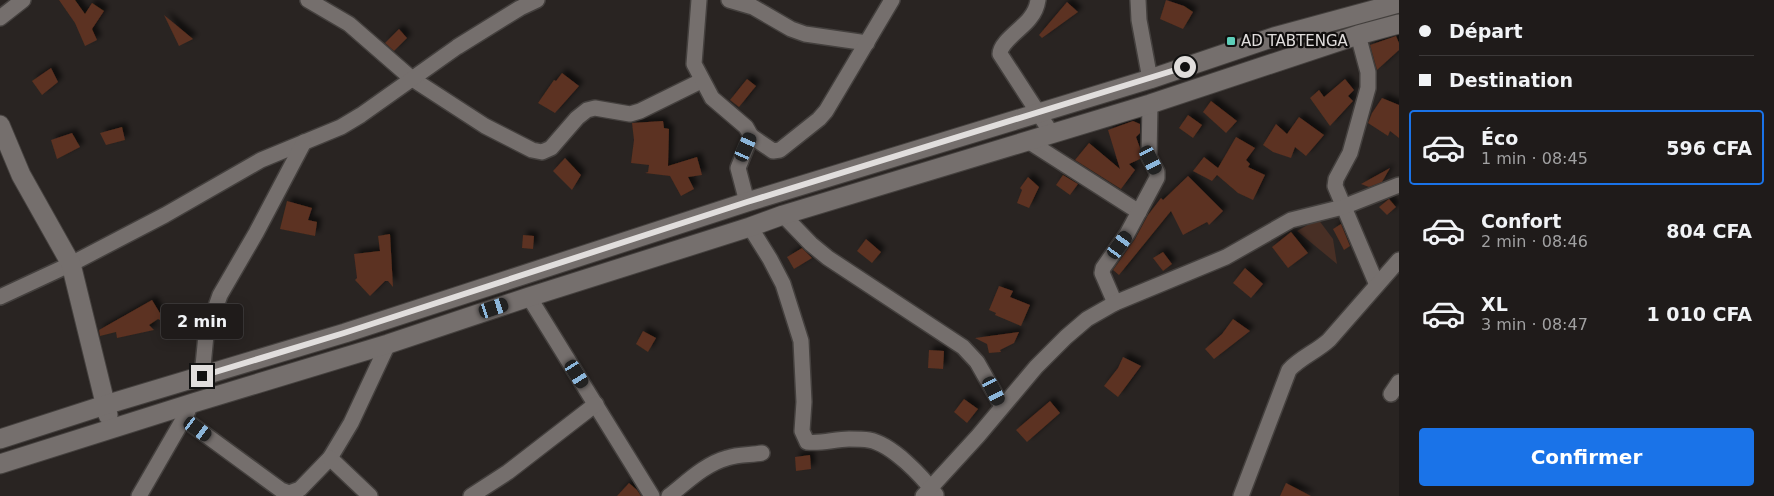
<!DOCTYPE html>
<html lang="fr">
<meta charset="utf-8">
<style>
:root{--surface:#1f1b1a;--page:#272423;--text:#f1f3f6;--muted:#a1a1a2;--line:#3c3939;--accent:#1a73e8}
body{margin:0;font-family:"DejaVu Sans",sans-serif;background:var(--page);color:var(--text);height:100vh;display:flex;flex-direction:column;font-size:19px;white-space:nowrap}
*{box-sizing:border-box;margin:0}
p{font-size:16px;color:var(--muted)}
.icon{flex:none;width:28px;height:28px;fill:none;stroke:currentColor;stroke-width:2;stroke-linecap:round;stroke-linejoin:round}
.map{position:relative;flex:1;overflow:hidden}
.panel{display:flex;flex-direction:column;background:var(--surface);width:375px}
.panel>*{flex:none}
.top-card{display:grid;align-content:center;height:110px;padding:0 20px;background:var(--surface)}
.end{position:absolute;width:22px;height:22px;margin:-11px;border:6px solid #e1dedd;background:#111;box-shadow:0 0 0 2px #111}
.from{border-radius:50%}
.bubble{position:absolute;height:35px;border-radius:5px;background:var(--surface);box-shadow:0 2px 12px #0003,0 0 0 1px var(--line);font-size:16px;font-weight:800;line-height:35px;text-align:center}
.car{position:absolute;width:15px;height:30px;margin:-15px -8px;border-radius:6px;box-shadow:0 0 4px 1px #0007;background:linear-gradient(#222 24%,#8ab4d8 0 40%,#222 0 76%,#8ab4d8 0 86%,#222 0)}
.top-card b{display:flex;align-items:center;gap:18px;height:48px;font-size:19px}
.top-card b+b{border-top:1px solid var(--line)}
.top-card i{width:12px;height:12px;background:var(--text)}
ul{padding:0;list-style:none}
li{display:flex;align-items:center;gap:15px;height:75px;margin:0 10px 8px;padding:0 10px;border:2px solid transparent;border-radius:5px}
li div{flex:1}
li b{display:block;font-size:19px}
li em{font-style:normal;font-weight:800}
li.on{border-color:var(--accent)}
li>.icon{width:45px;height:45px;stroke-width:1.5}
.primary-button{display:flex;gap:10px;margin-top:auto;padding:10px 20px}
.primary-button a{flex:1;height:58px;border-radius:5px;background:var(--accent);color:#fff;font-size:20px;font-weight:800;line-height:58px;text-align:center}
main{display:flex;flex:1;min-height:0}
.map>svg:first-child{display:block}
</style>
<main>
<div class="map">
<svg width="1399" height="496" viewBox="0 0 1399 496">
<defs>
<filter id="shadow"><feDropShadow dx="4.5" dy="-4.5" stdDeviation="2.5" flood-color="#0009"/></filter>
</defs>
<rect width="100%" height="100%" fill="#292422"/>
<polygon fill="#482f25" points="1318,219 1333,239 1337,264 1297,231"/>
<g fill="#5b3120" filter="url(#shadow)">
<polygon points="59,0 75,0 85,14 92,3 104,11 92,29 97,40 85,46 75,23"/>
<polygon points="1166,0 1184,6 1193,12 1183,29 1160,19"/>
<polygon points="1067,2 1078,12 1042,38 1039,35"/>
<polygon points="164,15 193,39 179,46"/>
<polygon points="399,29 407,38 394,51 385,43"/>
<polygon points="1396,36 1399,43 1399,50 1377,70 1370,45"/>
<polygon points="51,68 58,82 42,95 32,81"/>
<polygon points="562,73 579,86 555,113 538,103 554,80 556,81"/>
<polygon points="747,79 756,86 739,107 730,100"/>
<polygon points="1345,79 1354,90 1348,96 1353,101 1330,126 1310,98 1319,90 1324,97"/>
<polygon points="1382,98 1399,105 1399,138 1390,131 1388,136 1368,123 1372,113"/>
<polygon points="1211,101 1237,121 1226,133 1203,112"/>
<polygon points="1188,115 1202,125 1193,138 1179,128"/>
<polygon points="1299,117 1324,135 1306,156 1295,147 1291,158 1273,152 1263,145 1276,124 1287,134"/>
<polygon points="663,121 664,128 669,129 668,166 697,157 702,175 688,177 694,189 681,196 670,176 645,173 648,172 649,165 631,163 634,140 632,123"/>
<polygon points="1133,121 1140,124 1140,133 1136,137 1140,148 1140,159 1129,164 1135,170 1121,189 1075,160 1089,143 1120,169 1108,130"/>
<polygon points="122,127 125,140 106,145 100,133"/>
<polygon points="72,133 80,147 57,159 51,140"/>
<polygon points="1236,137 1255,148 1246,160 1250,164 1248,167 1265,175 1253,200 1238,193 1217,175 1212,181 1193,171 1204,157 1218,168"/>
<polygon points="565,158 581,175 572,190 553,171"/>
<polygon points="1390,168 1382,182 1369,187 1361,184"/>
<polygon points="1063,175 1078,184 1070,195 1056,185"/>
<polygon points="1188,176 1223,211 1209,225 1207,222 1183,235 1171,211 1119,275 1113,270 1135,239 1148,215 1161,198 1163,200"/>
<polygon points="1028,177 1039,187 1029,208 1017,203 1022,190 1020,188"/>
<polygon points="1389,199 1396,207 1387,215 1379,207"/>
<polygon points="287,201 312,208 308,220 317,222 315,236 280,229"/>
<polygon points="1341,224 1350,246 1344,250 1333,229"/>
<polygon points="1291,232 1308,253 1288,268 1272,247"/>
<polygon points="390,234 393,287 388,281 385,281 370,296 355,280 357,278 354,254 380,251 378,236"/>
<polygon points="523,235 534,236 533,249 522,248"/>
<polygon points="866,239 881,252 872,263 857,251"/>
<polygon points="802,248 812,258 794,269 787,257"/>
<polygon points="1163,252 1172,264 1163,271 1153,258"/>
<polygon points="1245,268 1263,284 1251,298 1233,283"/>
<polygon points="999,286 1013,291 1010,297 1030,305 1021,326 995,315 996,313 989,310"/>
<polygon points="152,300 166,323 158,319 149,325 154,330 117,338 116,332 100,336 99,330"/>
<polygon points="1233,319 1250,331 1214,359 1205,349 1222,334"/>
<polygon points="643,331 656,338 648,352 636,344"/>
<polygon points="1019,332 1014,343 1000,350 1001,352 989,353 987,344 975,338"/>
<polygon points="929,350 944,351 943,369 928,368"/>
<polygon points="1123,357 1141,366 1118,397 1104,386 1118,368"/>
<polygon points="964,399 978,409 967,423 954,412"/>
<polygon points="1050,401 1060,413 1027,442 1016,430"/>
<polygon points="810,455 811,469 796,471 795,457"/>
<polygon points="629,483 637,490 641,496 617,496"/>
<polygon points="1286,483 1311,496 1280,496"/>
</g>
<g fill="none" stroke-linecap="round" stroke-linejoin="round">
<g stroke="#44403e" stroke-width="18">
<g id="minor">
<polyline points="308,0 349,24 411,78 485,126 532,150 542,152 551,148 577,118 587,110 595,108 630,114 640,111 701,81"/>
<polyline points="699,0 694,64 712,98 746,127 751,136 738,168 747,202"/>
<polyline points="729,0 753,7 791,29 805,34 867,43"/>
<path d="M1038,0C1037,7 1035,12 1030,18C1023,28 1000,42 1000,54L1052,134"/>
<polyline points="1138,0 1139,20 1150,79"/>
<polyline points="0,18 23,0"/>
<polyline points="1358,35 1368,72 1368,88 1350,153 1336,179 1335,186 1377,285"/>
<polyline points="751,136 773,151 780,150 819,119 826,111 892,0"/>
<polyline points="1028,141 1139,212"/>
<polyline points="783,215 811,244 828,258 963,347 977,362 1002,406"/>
<path d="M750,227L770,259L783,284L801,341L804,402L802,431L807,442C821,444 835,439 849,439C856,439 863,439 869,440C892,444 923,477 936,495"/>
<polyline points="0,297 71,264 165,215 261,160 341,127 361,115 457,47 520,8 537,0"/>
<polyline points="529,297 652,496"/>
<polyline points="1115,303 1102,273 1103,268 1127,234 1157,178 1157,172 1149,157 1150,104"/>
<polyline points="202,376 206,335 220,295 256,233 304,142"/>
<polyline points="1391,394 1399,382"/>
<polyline points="184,419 281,490 289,493 300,489 330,458 351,423 388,344"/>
<polyline points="330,458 370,496"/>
<polyline points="139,496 188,411"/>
<polyline points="471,496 508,472 596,404"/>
<path d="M669,496C687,482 705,464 727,458C738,454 751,455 762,453"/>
<polyline points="923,496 978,436 1036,367 1066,337 1087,319 1115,303 1226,257 1291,220 1343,207 1399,185"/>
<path d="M1241,496L1289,370C1301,357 1316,352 1329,340L1399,260"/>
</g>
</g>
<g stroke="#44403e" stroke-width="21">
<g id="tertiary">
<polyline points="0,125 21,175 71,264 108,415"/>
<polyline points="0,439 105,405 345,333 747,202 1150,79 1274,37 1399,3"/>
<polyline points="0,464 193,403 388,344 529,297 750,227 783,215 1150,104 1358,35 1399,24"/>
</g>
</g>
<use href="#minor" stroke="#756f6d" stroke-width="15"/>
<use href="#tertiary" stroke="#756f6d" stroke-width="19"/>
</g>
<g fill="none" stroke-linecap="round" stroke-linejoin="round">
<polyline stroke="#e1dedd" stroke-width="6" points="202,376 344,333 747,202 1185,67"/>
</g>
<rect fill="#5dceb9" stroke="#100e0d" stroke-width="2" x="1226" y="36" width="10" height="10" rx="2.5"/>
<g text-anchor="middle" stroke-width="4.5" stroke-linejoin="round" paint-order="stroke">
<g font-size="15" fill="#e1dedd" stroke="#100e0d" text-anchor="start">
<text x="1241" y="46">AD TABTENGA</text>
</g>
</g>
</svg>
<i class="end from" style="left:1185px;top:67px"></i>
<i class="end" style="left:202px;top:376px"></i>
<div class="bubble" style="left:161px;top:304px;width:82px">2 min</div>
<i class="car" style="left:746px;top:147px;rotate:24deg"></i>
<i class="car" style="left:1151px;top:160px;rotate:153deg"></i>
<i class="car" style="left:1120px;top:245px;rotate:36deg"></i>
<i class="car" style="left:494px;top:308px;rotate:72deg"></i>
<i class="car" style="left:577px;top:374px;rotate:148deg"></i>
<i class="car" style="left:994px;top:391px;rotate:153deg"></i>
<i class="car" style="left:198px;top:429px;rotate:126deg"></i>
</div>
<section class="panel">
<div class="top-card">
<b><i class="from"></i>Départ</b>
<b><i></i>Destination</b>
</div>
<ul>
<li class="on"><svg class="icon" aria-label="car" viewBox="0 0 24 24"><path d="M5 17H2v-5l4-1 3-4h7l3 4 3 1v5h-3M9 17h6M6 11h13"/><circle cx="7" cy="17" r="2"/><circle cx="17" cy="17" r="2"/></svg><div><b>Éco</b><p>1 min · 08:45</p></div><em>596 CFA</em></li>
<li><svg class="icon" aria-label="car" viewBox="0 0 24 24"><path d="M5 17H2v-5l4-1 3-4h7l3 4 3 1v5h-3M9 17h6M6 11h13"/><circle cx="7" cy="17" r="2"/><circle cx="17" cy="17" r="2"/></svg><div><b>Confort</b><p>2 min · 08:46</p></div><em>804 CFA</em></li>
<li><svg class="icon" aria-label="car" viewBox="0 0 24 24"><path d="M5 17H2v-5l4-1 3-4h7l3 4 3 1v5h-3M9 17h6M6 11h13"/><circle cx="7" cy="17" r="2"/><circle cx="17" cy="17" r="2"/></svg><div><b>XL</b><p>3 min · 08:47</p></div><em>1 010 CFA</em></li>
</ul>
<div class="primary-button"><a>Confirmer</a></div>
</section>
</main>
